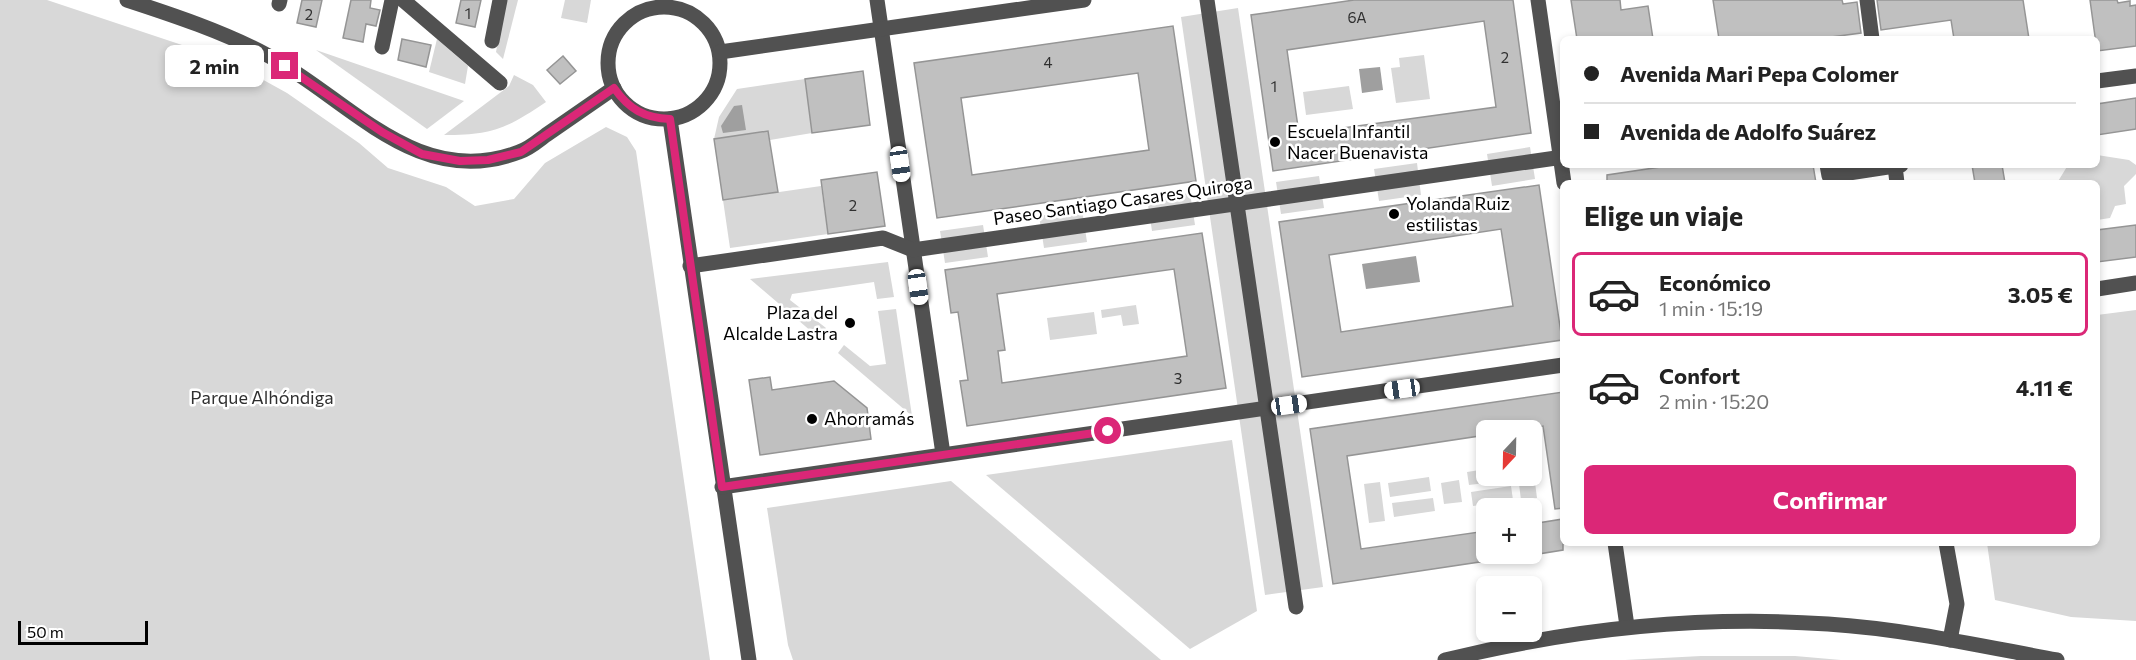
<!DOCTYPE html>
<html lang="es">
<meta charset="utf-8">
<style>
:root{--surface:#fff;--page:#f6f6f6;--text:#222;--muted:#767676;--line:#e0e0e0;--accent:#db2777}
body{margin:0;font-family:Commissioner,sans-serif;background:var(--page);color:var(--text);height:100vh;display:flex;flex-direction:column;font-size:22px;white-space:nowrap}
*{box-sizing:border-box;margin:0}
p{font-size:20px;color:var(--muted)}
.icon{flex:none;width:33px;height:33px;fill:none;stroke:currentColor;stroke-width:2;stroke-linecap:round;stroke-linejoin:round}
.map{position:relative;flex:1;overflow:hidden}
.panel{position:absolute;left:1560px;top:180px;width:540px;height:366px;display:flex;flex-direction:column;background:var(--surface);border-radius:9px;box-shadow:0 3px 9px #0003}
.panel>*{flex:none}
.hud{position:absolute;left:1560px;top:36px;width:540px;height:132px;border-radius:9px;box-shadow:0 3px 9px #0003;display:grid;align-content:center;height:132px;padding:0 24px;background:var(--surface)}
.needle{width:39px;rotate:202deg}
.tools{position:absolute;left:1476px;top:420px;display:grid;gap:12px}
.tools a{display:grid;place-items:center;width:66px;height:66px;border-radius:9px;background:var(--surface);box-shadow:0 3px 9px #0003;font-size:30px}
.scale{position:absolute;left:18px;bottom:15px;width:130px;box-sizing:border-box;padding-left:6px;border:3px solid #000;border-top:0;font-size:16px;line-height:21px;white-space:nowrap;color:#000;-webkit-text-stroke:4px #fff;paint-order:stroke}
.end{position:absolute;width:27px;height:27px;margin:-14px;border:8px solid #db2777;background:#fff;box-shadow:0 0 0 3px #fff}
.from{border-radius:50%}
.bubble{position:absolute;height:42px;border-radius:9px;background:var(--surface);box-shadow:0 3px 9px #0003;font-size:20px;font-weight:700;line-height:42px;text-align:center}
.car{position:absolute;width:18px;height:36px;margin:-18px -9px;border-radius:8px;box-shadow:0 0 4px 2px #0007;background:linear-gradient(#fff 24%,#345 0 40%,#fff 0 76%,#345 0 86%,#fff 0)}
.hud b{display:flex;align-items:center;gap:21px;height:57px;font-size:22px}
.hud b+b{border-top:2px solid var(--line)}
.hud i{width:15px;height:15px;background:var(--text)}
ul{padding:0;list-style:none}
li{display:flex;align-items:center;gap:18px;height:84px;margin:0 12px 9px;padding:0 12px;border:3px solid transparent;border-radius:9px}
li div{flex:1}
li b{display:block;font-size:22px}
li em{font-style:normal;font-weight:700}
li.current{border-color:var(--accent)}
li>.icon{width:54px;height:54px;stroke-width:1.5}
h2{padding:0 24px;font-size:27px;line-height:72px}
.primary-button{display:flex;gap:12px;margin-top:auto;padding:12px 24px}
.primary-button a{flex:1;height:69px;border-radius:9px;background:var(--accent);color:#fff;font-size:24px;font-weight:700;line-height:69px;text-align:center}
.map>svg:first-child{display:block}
</style>
<div class="map">
<svg width="2136" height="660" viewBox="0 0 2136 660">
<rect width="100%" height="100%" fill="#fff"/>
<g fill="#d8d8d8">
<polygon points="0,0 47,0 227,60 287,93 359,143 388,168 446,187 475,206 514,199 545,163 606,127 627,137 636,151 710,660 0,660"/>
<polygon points="506,0 518,0 503,59 496,52"/>
<polygon points="565,0 591,0 587,23 561,18"/>
<polygon points="1238,8 1323,587 1265,595 1181,17"/>
<polygon points="437,39 468,66 465,84 429,72"/>
<polygon points="316,50 464,101 427,129"/>
<polygon points="1424,55 1430,99 1396,103 1391,68 1400,67 1399,58"/>
<path d="M514,75L533,85L546,102C506,129 492,135 444,135L509,86Z"/>
<polygon points="805,79 812,133 770,140 768,131 714,139 719,117 737,89"/>
<polygon points="1349,86 1353,109 1306,115 1303,92"/>
<polygon points="1530,147 1535,179 1492,186 1487,154"/>
<polygon points="2097,155 2129,160 2136,165 2136,174 2124,186 2126,204 2115,206 2110,218 2097,220 2097,183 2057,183 2068,165 2097,165"/>
<polygon points="1417,163 1421,195 1379,201 1374,169"/>
<polygon points="1319,176 1324,208 1281,214 1276,182"/>
<polygon points="821,186 828,234 730,248 723,200"/>
<polygon points="1190,193 1195,225 1152,231 1147,199"/>
<polygon points="1082,209 1087,242 1044,248 1039,216"/>
<polygon points="983,225 988,257 945,263 940,231"/>
<polygon points="888,262 894,297 877,299 874,282 792,294 790,300 826,328 819,338 750,279"/>
<polygon points="1136,305 1139,324 1123,326 1121,315 1102,318 1101,310"/>
<polygon points="896,309 912,416 838,353 844,345 870,366 886,364 878,311"/>
<polygon points="2136,310 2136,621 2071,617 1995,600 1987,543 2097,543 2097,315"/>
<polygon points="1094,312 1097,334 1050,340 1047,318"/>
<polygon points="1232,440 1257,611 1190,649 986,475"/>
<polygon points="1532,459 1537,498 1521,500 1518,476 1532,476"/>
<polygon points="1486,469 1486,476 1509,476 1510,480 1469,485 1467,472"/>
<polygon points="1429,477 1431,491 1390,497 1388,483"/>
<polygon points="1459,480 1462,502 1444,504 1441,483"/>
<polygon points="951,481 1161,660 793,660 788,645 767,508"/>
<polygon points="1380,482 1385,521 1369,523 1364,484"/>
<polygon points="1511,486 1513,500 1473,506 1471,492"/>
<polygon points="1433,498 1435,511 1394,517 1392,503"/>
<polygon points="1701,656 1795,656 1841,660 1625,660"/>
</g>
<g fill="#9f9f9f">
<polygon points="1380,67 1383,90 1362,93 1359,69"/>
<polygon points="742,105 746,130 723,133 721,126 734,106"/>
<polygon points="1416,256 1420,282 1366,289 1362,264"/>
</g>
<g fill="#c0c0c0" stroke="#959595" stroke-width="1.5" fill-rule="evenodd">
<polygon points="302,0 322,0 316,27 297,23"/>
<polygon points="351,0 371,0 370,8 380,10 376,26 366,24 363,42 343,38"/>
<polygon points="461,0 481,0 475,27 456,23"/>
<path d="M1354,0H1513L1531,133L1273,171L1251,15ZM1484,21L1496,107L1299,134L1287,50Z"/>
<polygon points="1571,0 1620,0 1621,10 1648,6 1653,39 1577,39"/>
<polygon points="1713,0 1842,0 1843,4 1857,2 1861,33 1816,39 1719,39"/>
<polygon points="1877,0 2023,0 2029,39 1954,39 1951,20 1881,30"/>
<polygon points="2090,0 2117,0 2118,3 2130,1 2130,6 2136,5 2136,46 2097,51"/>
<path d="M1173,26L1196,181L937,218L914,63ZM1138,73L1149,150L972,175L961,98Z"/>
<polygon points="402,39 431,45 426,67 398,60"/>
<polygon points="563,56 576,71 560,84 547,70"/>
<polygon points="863,71 870,125 812,133 805,79"/>
<polygon points="2136,98 2136,129 2097,135 2097,104"/>
<polygon points="768,131 778,192 723,200 714,139"/>
<polygon points="1674,165 1813,165 1816,183 1607,183 1607,175"/>
<polygon points="1972,165 2002,165 2005,183 1975,183"/>
<polygon points="877,172 885,226 828,234 821,180"/>
<path d="M1539,185L1562,340L1302,377L1279,222ZM1501,229L1513,306L1341,332L1329,255Z"/>
<polygon points="2136,225 2136,257 2097,262 2097,230"/>
<path d="M1202,233L1226,388L967,426L960,381L968,380L958,312L951,313L945,270ZM1174,269L1187,356L1002,383L998,351L1005,350L997,294Z"/>
<polygon points="770,377 772,390 834,381 867,408 871,439 760,455 749,380"/>
<polygon points="1563,392 1563,508 1555,509 1543,426 1515,430 1486,430 1486,435 1347,456 1361,549 1486,531 1486,561 1333,584 1310,429"/>
<polygon points="1563,519 1563,550 1532,555 1532,524"/>
</g>
<g fill="none" stroke-linecap="round" stroke-linejoin="round">
<g stroke="#515151" stroke-width="15">
<path d="M127,0C173,15 224,32 267,55C348,98 417,191 519,152C529,149 538,141 546,135C569,119 591,104 614,88"/>
<polyline points="403,0 500,83"/>
<polyline points="877,0 943,454"/>
<polyline points="1207,0 1296,607"/>
<polyline points="1538,0 1564,183"/>
<polyline points="1867,0 1872,39"/>
<polyline points="279,4 280,0"/>
<circle cx="664" cy="63" r="56"/>
<polyline points="492,41 500,0"/>
<polyline points="382,47 392,0"/>
<polyline points="720,52 1084,0"/>
<polyline points="2097,81 2136,76"/>
<polyline points="670,119 749,660"/>
<polyline points="1827,165 1829,176 1901,165"/>
<polyline points="1895,166 1897,183"/>
<polyline points="690,266 883,238 913,250 1563,157"/>
<polyline points="2097,289 2136,283"/>
<polyline points="722,487 1563,365"/>
<polyline points="1615,543 1627,626"/>
<polyline points="1946,543 1957,604 1950,640"/>
<path d="M1445,660C1571,629 1698,615 1828,624C1905,629 1981,646 2057,660"/>
</g>
</g>
<g fill="none" stroke-linecap="round" stroke-linejoin="round">
<path stroke="#db2777" stroke-width="8" d="M285,66L382,132L422,154L460,161L488,160L521,152L614,88C629,109 644,118 670,119L722,487L1108,431"/>
</g>
<g fill="#000" stroke="#fff" stroke-width="2">
<circle cx="1275" cy="142" r="6"/>
<circle cx="1394" cy="214" r="6"/>
<circle cx="850" cy="323" r="6"/>
<circle cx="812" cy="419" r="6"/>
</g>
<g text-anchor="middle" stroke-width="5" stroke-linejoin="round" paint-order="stroke">
<g font-size="15" fill="#303030">
<text x="468" y="19">1</text>
<text x="309" y="20">2</text>
<text x="1357" y="23">6A</text>
<text x="1505" y="63">2</text>
<text x="1048" y="68">4</text>
<text x="1274" y="92">1</text>
<text x="853" y="211">2</text>
<text x="1178" y="384">3</text>
</g>
<g font-size="18" fill="#000" stroke="#fff" text-anchor="start">
<text x="1287" y="138">Escuela Infantil<tspan x="1287" dy="21">Nacer Buenavista</tspan></text>
<text x="1406" y="210">Yolanda Ruiz<tspan x="1406" dy="21">estilistas</tspan></text>
<text x="838" y="319" text-anchor="end">Plaza del<tspan x="838" dy="21">Alcalde Lastra</tspan></text>
<text x="824" y="425">Ahorramás</text>
</g>
<g font-size="18" fill="#000" stroke="#fff">
<text transform="translate(1123 201) rotate(-8)" y="6">Paseo Santiago Casares Quiroga</text>
</g>
<g font-size="18" fill="#2f2f2f" stroke="#fff">
<text x="262" y="404">Parque Alhóndiga</text>
</g>
</g>
</svg>
<div class="tools">
<a><svg class="needle" viewBox="-14 -14 28 28"><path d="M0-13l5 13h-10z" fill="#e53935"/><path d="M0 13l5-13h-10z" fill="#767676"/></svg></a>
<a>+</a>
<a>−</a>
</div>
<div class="scale">50 m</div>
<i class="end from" style="left:1108px;top:431px"></i>
<i class="end" style="left:285px;top:66px"></i>
<div class="bubble" style="left:165px;top:45px;width:99px">2 min</div>
<i class="car" style="left:900px;top:164px;rotate:172deg"></i>
<i class="car" style="left:918px;top:287px;rotate:172deg"></i>
<i class="car" style="left:1402px;top:389px;rotate:262deg"></i>
<i class="car" style="left:1289px;top:405px;rotate:82deg"></i>
<div class="hud">
<b><i class="from"></i>Avenida Mari Pepa Colomer</b>
<b><i></i>Avenida de Adolfo Suárez</b>
</div>
<section class="panel">
<h2>Elige un viaje</h2>
<ul>
<li class="current"><svg class="icon" aria-label="car" viewBox="0 0 24 24"><path d="M5 17H2v-5l4-1 3-4h7l3 4 3 1v5h-3M9 17h6M6 11h13"/><circle cx="7" cy="17" r="2"/><circle cx="17" cy="17" r="2"/></svg><div><b>Económico</b><p>1 min · 15:19</p></div><em>3.05 €</em></li>
<li><svg class="icon" aria-label="car" viewBox="0 0 24 24"><path d="M5 17H2v-5l4-1 3-4h7l3 4 3 1v5h-3M9 17h6M6 11h13"/><circle cx="7" cy="17" r="2"/><circle cx="17" cy="17" r="2"/></svg><div><b>Confort</b><p>2 min · 15:20</p></div><em>4.11 €</em></li>
</ul>
<div class="primary-button"><a>Confirmar</a></div>
</section>
</div>
